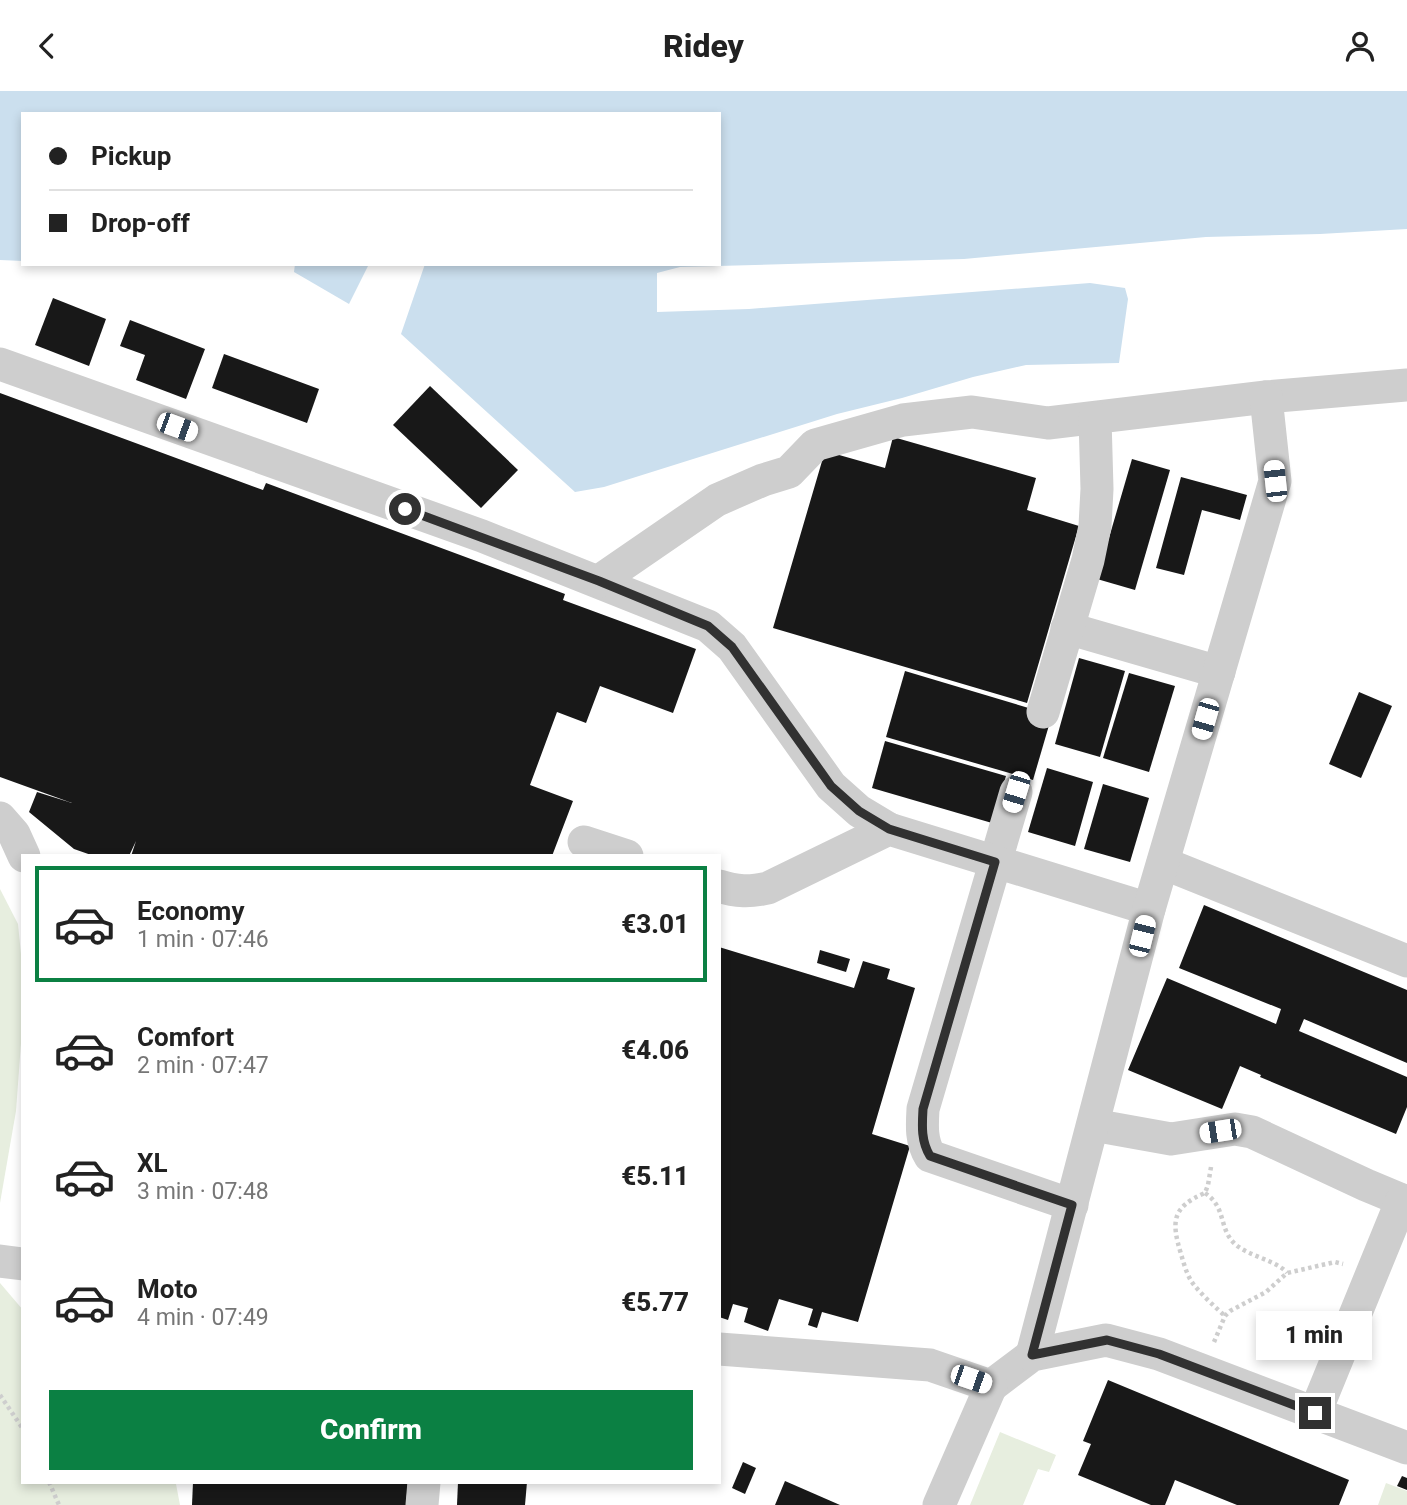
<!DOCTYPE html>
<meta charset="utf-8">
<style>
:root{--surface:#fff;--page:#f6f6f6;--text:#222;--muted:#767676;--line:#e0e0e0;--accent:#0b8043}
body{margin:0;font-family:Roboto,sans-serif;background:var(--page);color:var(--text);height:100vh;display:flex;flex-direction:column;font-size:26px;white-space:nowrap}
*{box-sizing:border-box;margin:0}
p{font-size:23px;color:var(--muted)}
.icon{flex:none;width:38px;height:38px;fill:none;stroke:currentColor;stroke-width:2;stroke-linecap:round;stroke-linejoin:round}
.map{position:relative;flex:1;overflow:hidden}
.details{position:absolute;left:21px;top:763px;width:700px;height:630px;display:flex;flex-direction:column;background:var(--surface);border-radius:0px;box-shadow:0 4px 10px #0003}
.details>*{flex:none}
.top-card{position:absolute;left:21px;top:21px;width:700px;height:154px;border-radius:0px;box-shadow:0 4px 10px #0003;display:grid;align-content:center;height:154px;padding:0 28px;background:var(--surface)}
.end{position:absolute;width:32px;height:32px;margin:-16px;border:9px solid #313131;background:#fff;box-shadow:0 0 0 4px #fff}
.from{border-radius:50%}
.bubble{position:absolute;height:49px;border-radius:0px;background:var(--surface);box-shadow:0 4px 10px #0003;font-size:23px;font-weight:800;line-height:49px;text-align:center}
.car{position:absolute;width:21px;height:42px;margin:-21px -10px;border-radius:9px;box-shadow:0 0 5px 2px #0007;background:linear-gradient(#fff 24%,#345 0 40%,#fff 0 76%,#345 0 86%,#fff 0)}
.top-card b{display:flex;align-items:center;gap:24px;height:66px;font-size:26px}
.top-card b+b{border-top:2px solid var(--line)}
.top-card i{width:18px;height:18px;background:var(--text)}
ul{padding:12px 0 0;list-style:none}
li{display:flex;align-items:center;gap:21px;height:116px;margin:0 14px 10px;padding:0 14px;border:4px solid transparent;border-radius:0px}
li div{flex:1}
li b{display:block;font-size:26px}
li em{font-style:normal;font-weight:800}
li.selected{border-color:var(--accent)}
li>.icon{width:63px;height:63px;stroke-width:1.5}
.action{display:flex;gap:14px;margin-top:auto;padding:14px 28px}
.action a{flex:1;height:80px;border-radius:0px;background:var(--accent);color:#fff;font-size:28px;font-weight:800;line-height:80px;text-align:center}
header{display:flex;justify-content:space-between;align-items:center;height:91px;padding:0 28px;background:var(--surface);font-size:32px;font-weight:800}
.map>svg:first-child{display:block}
</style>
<header><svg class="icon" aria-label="back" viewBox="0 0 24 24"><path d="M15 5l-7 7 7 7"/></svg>Ridey<svg class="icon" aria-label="person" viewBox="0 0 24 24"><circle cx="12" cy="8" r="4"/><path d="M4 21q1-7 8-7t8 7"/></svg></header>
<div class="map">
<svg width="1407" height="1414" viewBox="0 0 1407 1414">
<rect width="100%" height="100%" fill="#fff"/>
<g fill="#e7eedf">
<polygon points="0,798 18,833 23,883 23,925 16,1020 0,1112"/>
<polygon points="0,1192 23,1219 23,1391 162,1391 176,1393 180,1414 0,1414"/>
<polygon points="1000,1341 1056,1364 1049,1381 1038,1378 1023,1414 970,1414"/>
<polygon points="1386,1392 1407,1400 1407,1414 1378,1414"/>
</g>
<g fill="#cbdfee">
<polygon points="0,0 1407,0 1407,138 1320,143 1206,146 964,168 680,176 657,182 657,221 749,218 1090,192 1125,197 1128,208 1119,272 1026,274 973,286 902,307 837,323 604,396 575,401 401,243 425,173 719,173 719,23 23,23 23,170 0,169"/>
<polygon points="295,173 369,173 349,213 294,181"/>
</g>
<g fill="#181818">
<polygon points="53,207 106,228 89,275 35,254"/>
<polygon points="130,229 205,258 186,308 136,289 145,264 120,255"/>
<polygon points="224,263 319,298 307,332 212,297"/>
<polygon points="430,295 518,379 481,417 393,334"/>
<polygon points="0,302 263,399 266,392 565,503 563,509 696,558 673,622 600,595 586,632 557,621 530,694 573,710 552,765 131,765 136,750 129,765 94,765 74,758 29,721 37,701 72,712 0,686"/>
<polygon points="893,346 1036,387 1027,419 1079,435 1027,612 773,537 825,360 885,377"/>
<polygon points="1132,368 1170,379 1135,499 1097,488"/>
<polygon points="1181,386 1247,404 1240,429 1202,419 1184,484 1156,477"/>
<polygon points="1079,567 1125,580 1100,666 1055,653"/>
<polygon points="905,580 1052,624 1033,689 886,646"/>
<polygon points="1129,582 1175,595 1149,681 1103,667"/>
<polygon points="1359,601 1392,615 1361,687 1329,673"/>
<polygon points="885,650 1006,685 992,732 872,697"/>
<polygon points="1047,677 1093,691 1075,755 1028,741"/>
<polygon points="1103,693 1149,707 1130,771 1084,758"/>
<polygon points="1204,814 1407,899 1407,972 1304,928 1299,940 1407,986 1407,1016 1396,1043 1260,986 1261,984 1240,975 1222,1018 1128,979 1167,887 1276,933 1281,918 1179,877"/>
<polygon points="719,856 854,897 863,870 890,878 887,888 915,897 872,1043 910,1055 858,1231 822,1221 817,1237 808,1234 813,1218 779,1208 768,1240 744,1231 748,1217 733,1213 728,1229 719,1226"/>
<polygon points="820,859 850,868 846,881 817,872"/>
<polygon points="1108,1289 1349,1389 1339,1414 1237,1414 1175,1389 1165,1414 1151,1414 1078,1384 1091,1353 1083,1350"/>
<polygon points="743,1371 756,1377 745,1403 732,1397"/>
<polygon points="1402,1385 1407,1387 1407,1399 1397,1395"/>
<polygon points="785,1390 840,1414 775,1414"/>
<polygon points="193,1391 408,1391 406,1414 192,1414"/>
<polygon points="458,1391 527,1391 525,1414 457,1414"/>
</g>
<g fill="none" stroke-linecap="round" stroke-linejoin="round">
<g stroke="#cecece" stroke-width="4.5" stroke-dasharray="3.5 3.5" stroke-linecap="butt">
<path d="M1211,1076L1208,1094L1205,1102C1172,1116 1171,1130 1181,1163C1184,1173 1187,1185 1194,1194C1203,1205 1214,1215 1225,1225"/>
<path d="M1205,1102C1227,1117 1218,1137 1235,1153C1248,1165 1278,1170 1287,1182"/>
<polyline points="1214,1251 1225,1225 1230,1220 1266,1201 1287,1182 1335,1171 1343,1173"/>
<polyline points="0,1304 23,1338"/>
<polyline points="49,1391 59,1414"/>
</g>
<g stroke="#cecece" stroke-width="33">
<polyline points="0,273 482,445 708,535 732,556 831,695 859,720 889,738"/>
<polyline points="599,490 717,409 763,389 789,381 815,354 903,329 972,321 1048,332 1266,306 1407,294"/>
<polyline points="1067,537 1219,581"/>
<polyline points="1043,621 1088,469 1095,435 1097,398 1095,327"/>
<path d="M1016,701L923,1018C922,1035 921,1050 930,1065L1072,1114"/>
<polyline points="0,727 14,743 24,765"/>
<polyline points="584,751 627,765"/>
<polyline points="1163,772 1407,870"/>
<path d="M719,795C737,801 750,801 768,797L889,738L1149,818"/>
<polyline points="1093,1034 1171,1048 1235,1038 1252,1041 1366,1094 1407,1111"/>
<polyline points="0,1170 23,1173"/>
<polyline points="719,1258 930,1274 991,1295 1032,1264 1106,1249 1159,1263 1407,1357"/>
<polyline points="1032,1264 1149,818 1275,390 1266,306"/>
<polyline points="1315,1322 1402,1109"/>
<polyline points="422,1414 424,1391"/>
<polyline points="939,1414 991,1295"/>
</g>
</g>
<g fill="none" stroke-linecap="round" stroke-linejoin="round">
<path stroke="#313131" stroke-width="9" d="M405,418L599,490L708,535L732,556L831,695L859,720L889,738L995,771L923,1018C922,1035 921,1050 930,1065L1072,1114L1032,1264L1107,1249L1159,1263L1315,1322"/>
</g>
</svg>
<i class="end from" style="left:405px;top:418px"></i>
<i class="end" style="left:1315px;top:1322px"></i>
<div class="bubble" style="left:1256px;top:1220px;width:116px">1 min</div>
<i class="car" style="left:177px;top:336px;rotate:110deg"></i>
<i class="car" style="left:1275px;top:390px;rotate:354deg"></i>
<i class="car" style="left:1205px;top:628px;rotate:196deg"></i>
<i class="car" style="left:1016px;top:701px;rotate:197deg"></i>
<i class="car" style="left:1142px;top:845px;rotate:14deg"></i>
<i class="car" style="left:1220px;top:1040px;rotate:261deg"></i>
<i class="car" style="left:971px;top:1288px;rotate:109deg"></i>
<div class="top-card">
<b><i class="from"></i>Pickup</b>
<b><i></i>Drop-off</b>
</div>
<section class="details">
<ul>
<li class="selected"><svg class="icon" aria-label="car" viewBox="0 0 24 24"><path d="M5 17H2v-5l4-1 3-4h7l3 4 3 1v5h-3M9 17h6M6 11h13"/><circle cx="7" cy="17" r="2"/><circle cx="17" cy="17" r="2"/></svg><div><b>Economy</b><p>1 min · 07:46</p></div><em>€3.01</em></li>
<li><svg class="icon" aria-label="car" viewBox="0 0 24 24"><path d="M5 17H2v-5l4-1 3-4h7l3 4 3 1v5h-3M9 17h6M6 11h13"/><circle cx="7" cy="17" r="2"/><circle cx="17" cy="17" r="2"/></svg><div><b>Comfort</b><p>2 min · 07:47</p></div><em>€4.06</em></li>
<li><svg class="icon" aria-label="car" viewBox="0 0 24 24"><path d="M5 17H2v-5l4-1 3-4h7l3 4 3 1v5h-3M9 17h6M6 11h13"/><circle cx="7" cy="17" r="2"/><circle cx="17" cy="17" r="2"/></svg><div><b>XL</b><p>3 min · 07:48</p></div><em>€5.11</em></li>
<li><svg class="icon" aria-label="car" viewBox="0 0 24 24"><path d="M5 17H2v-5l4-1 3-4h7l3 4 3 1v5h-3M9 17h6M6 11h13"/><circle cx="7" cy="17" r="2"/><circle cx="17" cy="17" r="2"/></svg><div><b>Moto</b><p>4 min · 07:49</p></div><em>€5.77</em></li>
</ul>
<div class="action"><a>Confirm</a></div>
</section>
</div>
